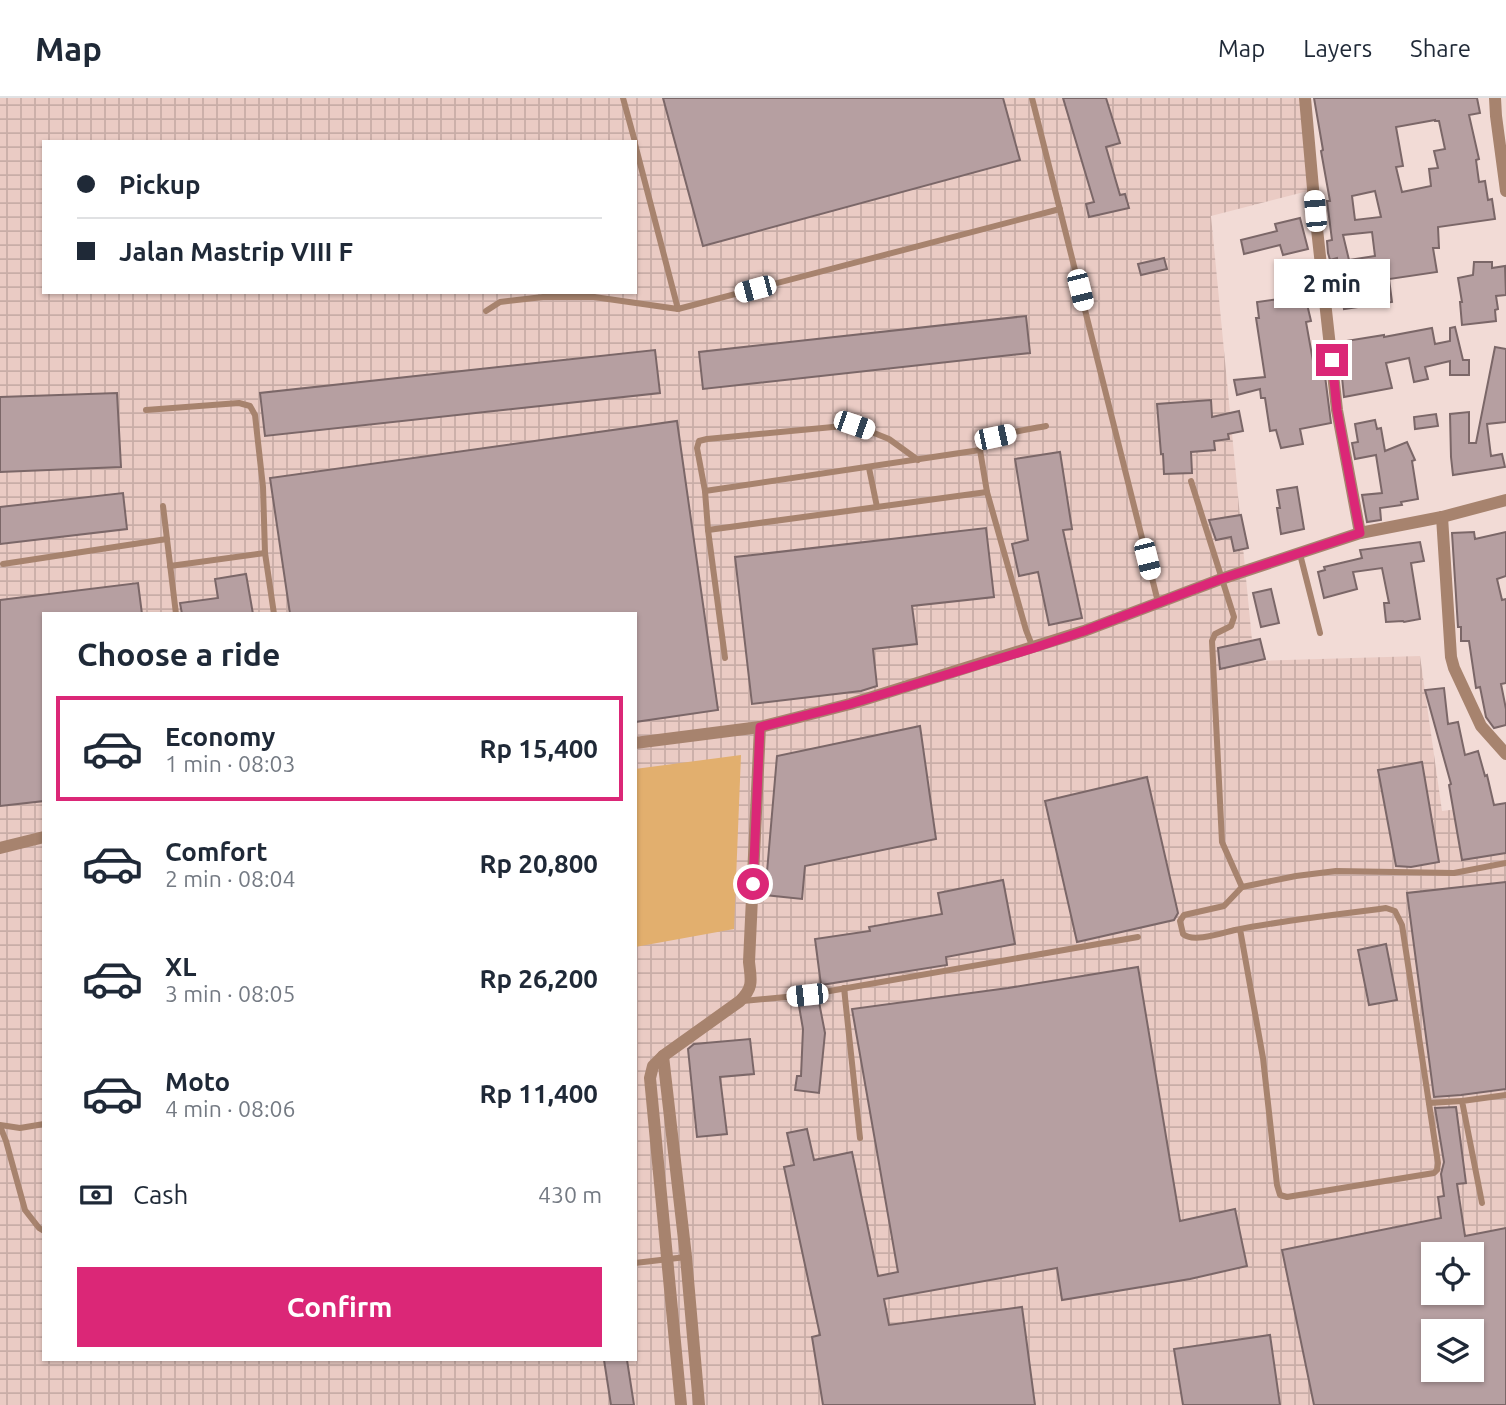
<!DOCTYPE html>
<meta charset="utf-8">
<style>
:root{--surface:#fff;--page:#f2f2f3;--text:#1f2937;--muted:#747a83;--line:#e0e1e3;--accent:#db2777}
body{margin:0;font-family:Ubuntu,sans-serif;background:var(--page);color:var(--text);height:100vh;display:flex;flex-direction:column;font-size:26px;white-space:nowrap}
*{box-sizing:border-box;margin:0}
p{font-size:23px;color:var(--muted)}
.icon{flex:none;width:38px;height:38px;fill:none;stroke:currentColor;stroke-width:2;stroke-linecap:round;stroke-linejoin:round}
.map{position:relative;flex:1;overflow:hidden}
.side{position:absolute;left:42px;top:514px;width:595px;height:749px;display:flex;flex-direction:column;background:var(--surface);border-radius:0px;box-shadow:0 2px 5px #0004}
.side>*{flex:none}
.banner{position:absolute;left:42px;top:42px;width:595px;height:154px;border-radius:0px;box-shadow:0 2px 5px #0004;display:grid;align-content:center;height:154px;padding:0 35px;background:var(--surface)}
.controls{position:absolute;left:1421px;top:1144px;display:grid;gap:14px}
.controls a{display:grid;place-items:center;width:63px;height:63px;border-radius:0px;background:var(--surface);box-shadow:0 2px 5px #0004;font-size:35px}
.end{position:absolute;width:32px;height:32px;margin:-16px;border:9px solid #db2777;background:#fff;box-shadow:0 0 0 4px #fff}
.from{border-radius:50%}
.bubble{position:absolute;height:49px;border-radius:0px;background:var(--surface);box-shadow:0 2px 5px #0004;font-size:23px;font-weight:700;line-height:49px;text-align:center}
.car{position:absolute;width:21px;height:42px;margin:-21px -10px;border-radius:9px;box-shadow:0 0 5px 2px #0007;background:linear-gradient(#fff 24%,#345 0 40%,#fff 0 76%,#345 0 86%,#fff 0)}
.banner b{display:flex;align-items:center;gap:24px;height:66px;font-size:26px}
.banner b+b{border-top:2px solid var(--line)}
.banner i{width:18px;height:18px;background:var(--text)}
ul{padding:0;list-style:none}
li{display:flex;align-items:center;gap:21px;height:105px;margin:0 14px 10px;padding:0 21px;border:4px solid transparent;border-radius:0px}
li div{flex:1}
li b{display:block;font-size:26px}
li em{font-style:normal;font-weight:700}
li.current{border-color:var(--accent)}
li>.icon{width:63px;height:63px;stroke-width:1.5}
h2{padding:0 35px;font-size:32px;line-height:84px}
.pay{display:flex;align-items:center;gap:18px;height:77px;padding:0 35px;font-size:26px}
.pay p{margin-inline-start:auto}
.button{display:flex;gap:14px;margin-top:auto;padding:14px 35px}
.button a{flex:1;height:80px;border-radius:0px;background:var(--accent);color:#fff;font-size:28px;font-weight:700;line-height:80px;text-align:center}
header{display:flex;align-items:center;gap:42px;box-sizing:border-box;height:98px;padding:0 35px;background:var(--surface);border-bottom:2px solid var(--line)}
header strong{font-size:33px}
nav{display:flex;gap:38px;margin-inline-start:auto;font-size:24px}
.map>svg:first-child{display:block}
</style>
<header>
<strong>Map</strong>
<nav><a>Map</a><a>Layers</a><a>Share</a></nav>
</header>
<div class="map">
<svg width="1506" height="1307" viewBox="0 0 1506 1307">
<defs>
<pattern id="industrial-grid" width="8" height="8" patternUnits="userSpaceOnUse" patternTransform="scale(1.75)"><rect width="8" height="8" fill="#eacbc4"/><path d="M0 4h8M4 0v8" fill="none" stroke="#c8ada7"/></pattern>
</defs>
<rect width="100%" height="100%" fill="#f2dbd6"/>
<path fill="url(#industrial-grid)" fill-rule="evenodd" d="M0,0H1301L1312,92L1211,118L1254,563L1420,558L1442,713L1506,705V1307H0ZM44,44H635V194H44ZM44,516H635V1262H44ZM1433,1157H1472V1195H1433ZM1433,1234H1472V1272H1433Z"/>
<polygon fill="#e2af6e" points="741,657 734,831 635,849 635,671"/>
<g fill="#b69fa1" stroke="#7b6768" stroke-width="2" fill-rule="evenodd">
<polygon points="663,0 1003,0 1020,62 703,148"/>
<polygon points="1063,0 1106,0 1120,45 1106,49 1120,97 1125,96 1129,110 1089,119 1086,106 1094,104"/>
<path d="M1314,0H1477L1480,15L1469,17L1479,61L1476,62L1479,84L1485,83L1488,102L1492,101L1495,121L1438,129L1439,150H1433L1437,174L1389,181L1392,204L1344,211L1337,160L1330,162L1328,155L1327,143L1332,142L1327,103H1330L1321,53L1323,52ZM1435,22V23H1439L1445,51L1434,53L1438,70L1429,71L1431,88L1402,94L1396,69L1403,68L1396,29ZM1375,93L1381,119L1355,122L1352,98ZM1372,134L1375,158L1349,162L1343,137Z"/>
<polygon points="1300,120 1308,151 1283,157 1280,147 1244,156 1241,142 1277,133 1275,126"/>
<polygon points="1164,160 1167,171 1141,177 1138,166"/>
<polygon points="1474,164 1492,164 1492,170 1505,168 1506,197 1496,198 1498,211 1495,212 1496,223 1462,227 1460,204 1462,204 1458,180 1473,177"/>
<polygon points="1302,185 1311,223 1306,224 1313,263 1323,262 1331,325 1300,331 1303,346 1281,350 1276,332 1270,333 1265,300 1261,300 1260,291 1237,297 1234,282 1265,279 1256,220 1259,220 1257,204 1279,201 1277,190"/>
<polygon points="1026,218 1030,255 703,291 699,254"/>
<polygon points="1455,229 1463,262 1469,262 1469,277 1450,277 1450,263 1425,269 1428,281 1414,284 1409,260 1386,265 1392,290 1344,299 1340,259 1349,258 1346,243 1384,237 1384,239 1432,230 1435,246 1450,243 1450,230"/>
<polygon points="1495,249 1506,251 1506,324 1487,326 1491,358 1502,356 1505,369 1453,377 1451,359 1450,316 1469,314 1469,345 1476,345"/>
<polygon points="655,252 660,295 265,338 260,295"/>
<polygon points="117,295 121,369 0,374 0,299"/>
<polygon points="1211,302 1212,319 1239,313 1243,333 1228,336 1229,341 1214,343 1215,352 1191,354 1192,375 1164,376 1163,356 1161,356 1157,306"/>
<polygon points="1436,316 1438,328 1415,331 1414,319"/>
<polygon points="1375,322 1377,331 1381,330 1385,353 1407,344 1415,362 1412,363 1418,401 1401,404 1402,407 1380,410 1381,422 1367,424 1362,397 1382,395 1376,357 1355,361 1352,345 1358,344 1355,326"/>
<polygon points="677,323 718,612 635,624 635,516 290,516 270,380"/>
<polygon points="1060,354 1072,431 1063,432 1082,520 1049,527 1038,474 1019,478 1012,446 1028,442 1015,361"/>
<polygon points="1297,389 1304,431 1281,436 1277,410 1280,410 1277,392"/>
<polygon points="123,395 127,431 0,446 0,409"/>
<polygon points="1241,417 1248,450 1234,453 1231,439 1216,442 1209,422"/>
<polygon points="986,430 994,499 912,508 917,546 873,551 877,588 861,593 752,606 735,459"/>
<polygon points="1474,434 1475,441 1506,434 1506,478 1497,481 1502,502 1506,501 1506,585 1501,586 1506,611 1506,627 1494,630 1486,619 1480,589 1476,590 1469,543 1461,543 1461,529 1458,529 1452,435"/>
<polygon points="1420,444 1424,463 1411,465 1420,521 1404,524 1403,523 1386,524 1384,505 1389,505 1382,470 1353,474 1357,491 1324,500 1318,474 1325,472 1324,469 1362,460 1360,452"/>
<polygon points="246,476 253,516 182,516 180,505 218,500 215,481"/>
<polygon points="138,485 142,516 44,516 44,703 0,708 0,502"/>
<polygon points="1271,491 1279,525 1261,529 1253,495"/>
<polygon points="1260,541 1265,561 1220,571 1218,550"/>
<polygon points="1444,590 1448,626 1458,624 1465,657 1478,653 1485,678 1487,677 1494,707 1506,705 1506,755 1462,762 1449,687 1451,686 1425,592"/>
<polygon points="920,628 936,741 805,768 802,801 765,797 777,658"/>
<polygon points="1422,664 1439,764 1411,769 1396,768 1378,672"/>
<polygon points="1147,679 1178,815 1174,822 1077,844 1045,703"/>
<polygon points="1003,782 1015,846 946,859 947,867 821,887 815,841 870,833 869,829 942,816 938,795"/>
<polygon points="1506,784 1506,991 1461,997 1434,999 1407,795"/>
<polygon points="1386,846 1397,902 1369,907 1358,852"/>
<polygon points="1138,869 1180,1123 1235,1111 1247,1168 1190,1181 1062,1202 1057,1170 884,1201 889,1227 1022,1209 1035,1307 823,1307 812,1239 820,1237 784,1069 794,1067 787,1035 807,1031 814,1062 852,1054 878,1178 898,1174 852,911 1008,890"/>
<polygon points="819,904 825,935 819,995 795,992 797,978 801,978 803,931 799,908"/>
<polygon points="750,941 754,976 720,979 727,1036 697,1039 688,951 694,946"/>
<path d="M1456,1009L1466,1085L1457,1086L1465,1138L1506,1130V1307H1314L1282,1152L1441,1120L1438,1099L1444,1098L1441,1076L1444,1064L1435,1010ZM1433,1157H1472V1195H1433ZM1433,1234H1472V1272H1433Z"/>
<polygon points="1270,1237 1280,1307 1183,1307 1174,1251"/>
<polygon points="604,1262 627,1262 634,1307 611,1307"/>
</g>
<g fill="none" stroke-linecap="round" stroke-linejoin="round">
<g stroke="#a7836e" stroke-width="6">
<polyline points="623,0 635,44"/>
<polyline points="1032,0 1158,504"/>
<polyline points="635,46 678,211 1060,111"/>
<polyline points="486,213 500,204 543,199 594,199 678,211"/>
<polyline points="146,312 239,305 250,308 255,317 263,389 265,455 274,516"/>
<polyline points="869,370 877,409"/>
<path d="M1191,383L1234,519L1231,528L1215,536L1212,543L1222,744L1242,789L1224,808L1184,817L1180,823L1183,836C1193,845 1222,835 1235,832C1285,822 1336,817 1386,810L1395,813L1402,827L1438,1065L1437,1072L1434,1075L1287,1099L1280,1097L1277,1087L1263,960L1240,831"/>
<polyline points="705,393 980,352"/>
<polyline points="163,408 176,516"/>
<polyline points="708,432 987,394"/>
<polyline points="1300,456 1320,535"/>
<polyline points="3,466 167,441"/>
<polyline points="170,468 265,455"/>
<path d="M1033,550L1026,532L987,394L980,352C989,335 1028,332 1046,328"/>
<polyline points="725,560 708,432 705,393 697,350 699,343 707,341 854,327 889,341 918,362"/>
<polyline points="1242,789 1296,778 1336,773 1454,775 1506,765"/>
<polyline points="844,890 860,1040"/>
<polyline points="743,903 807,897 1138,839"/>
<polyline points="1429,1005 1462,1003"/>
<polyline points="0,1027 20,1030 44,1026"/>
<polyline points="0,1028 6,1043 25,1112 39,1130 44,1133"/>
<polyline points="1482,1105 1462,1003 1506,997"/>
<polyline points="635,1165 686,1159"/>
</g>
<g stroke="#a7836e" stroke-width="12">
<polyline points="1305,0 1315,113 1337,312 1360,435"/>
<polyline points="1495,0 1496,18 1506,93"/>
<polyline points="1442,419 1451,559 1454,570 1481,628 1506,656"/>
<polyline points="635,645 760,629 850,606 1084,533 1221,481 1360,435 1442,419 1506,402"/>
<polyline points="0,750 44,739"/>
<polyline points="663,958 686,1159 699,1307"/>
<path d="M681,1307L650,980L653,968L663,958L740,903C754,889 751,882 749,864L760,629"/>
</g>
</g>
<g fill="none" stroke-linecap="round" stroke-linejoin="round">
<polyline stroke="#db2777" stroke-width="9" points="753,786 760,629 850,606 1034,550 1084,533 1221,481 1360,435 1337,312 1332,262"/>
</g>
</svg>
<div class="controls">
<a><svg class="icon" aria-label="locate" viewBox="0 0 24 24"><circle cx="12" cy="12" r="6"/><path d="M12 2v4M12 18v4M2 12h4M18 12h4"/></svg></a>
<a><svg class="icon" aria-label="layers" viewBox="0 0 24 24"><path d="M12 4l9 5-9 5-9-5zM3 14l9 5 9-5"/></svg></a>
</div>
<i class="end from" style="left:753px;top:786px"></i>
<i class="end" style="left:1332px;top:262px"></i>
<div class="bubble" style="left:1274px;top:161px;width:116px">2 min</div>
<i class="car" style="left:1315px;top:113px;rotate:355deg"></i>
<i class="car" style="left:755px;top:191px;rotate:255deg"></i>
<i class="car" style="left:1080px;top:192px;rotate:166deg"></i>
<i class="car" style="left:854px;top:327px;rotate:109deg"></i>
<i class="car" style="left:995px;top:339px;rotate:78deg"></i>
<i class="car" style="left:1147px;top:461px;rotate:166deg"></i>
<i class="car" style="left:807px;top:897px;rotate:264deg"></i>
<div class="banner">
<b><i class="from"></i>Pickup</b>
<b><i></i>Jalan Mastrip VIII F</b>
</div>
<section class="side">
<h2>Choose a ride</h2>
<ul>
<li class="current"><svg class="icon" aria-label="car" viewBox="0 0 24 24"><path d="M5 17H2v-5l4-1 3-4h7l3 4 3 1v5h-3M9 17h6M6 11h13"/><circle cx="7" cy="17" r="2"/><circle cx="17" cy="17" r="2"/></svg><div><b>Economy</b><p>1 min · 08:03</p></div><em>Rp 15,400</em></li>
<li><svg class="icon" aria-label="car" viewBox="0 0 24 24"><path d="M5 17H2v-5l4-1 3-4h7l3 4 3 1v5h-3M9 17h6M6 11h13"/><circle cx="7" cy="17" r="2"/><circle cx="17" cy="17" r="2"/></svg><div><b>Comfort</b><p>2 min · 08:04</p></div><em>Rp 20,800</em></li>
<li><svg class="icon" aria-label="car" viewBox="0 0 24 24"><path d="M5 17H2v-5l4-1 3-4h7l3 4 3 1v5h-3M9 17h6M6 11h13"/><circle cx="7" cy="17" r="2"/><circle cx="17" cy="17" r="2"/></svg><div><b>XL</b><p>3 min · 08:05</p></div><em>Rp 26,200</em></li>
<li><svg class="icon" aria-label="car" viewBox="0 0 24 24"><path d="M5 17H2v-5l4-1 3-4h7l3 4 3 1v5h-3M9 17h6M6 11h13"/><circle cx="7" cy="17" r="2"/><circle cx="17" cy="17" r="2"/></svg><div><b>Moto</b><p>4 min · 08:06</p></div><em>Rp 11,400</em></li>
</ul>
<div class="pay"><svg class="icon" aria-label="cash" viewBox="0 0 24 24"><path d="M3 7h18v10H3z"/><circle cx="12" cy="12" r="2"/></svg>Cash<p>430 m</p></div>
<div class="button"><a>Confirm</a></div>
</section>
</div>
